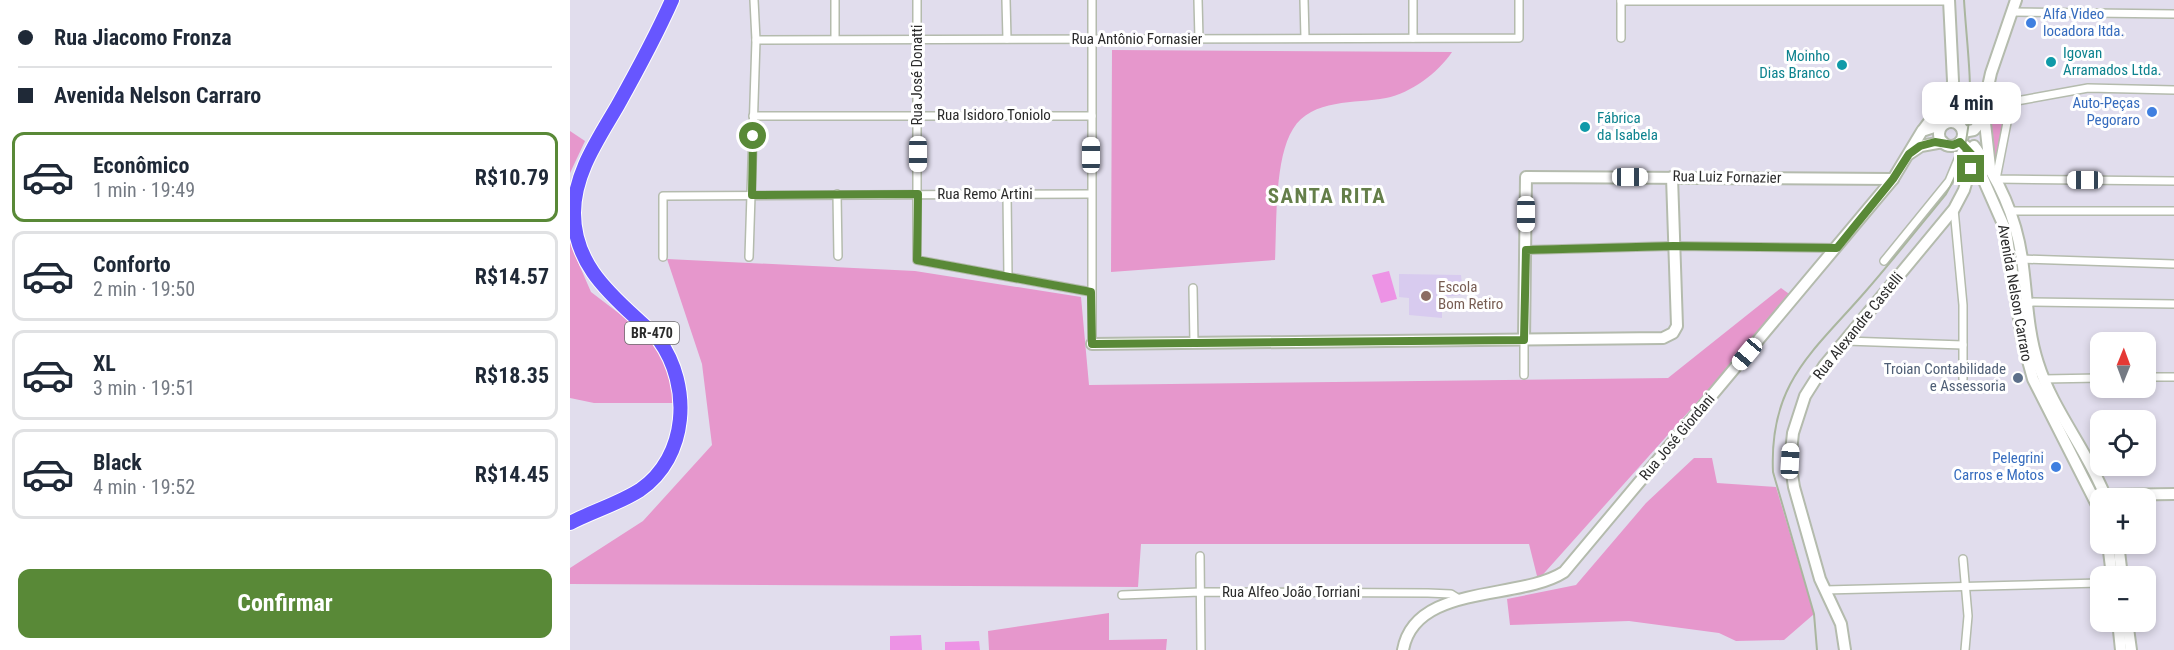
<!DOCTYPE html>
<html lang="pt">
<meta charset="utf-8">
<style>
:root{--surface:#fff;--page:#f2f2f3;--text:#1f2937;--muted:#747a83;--line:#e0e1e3;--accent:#598937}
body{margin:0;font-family:"Roboto Condensed",sans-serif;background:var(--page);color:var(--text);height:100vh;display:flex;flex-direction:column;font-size:22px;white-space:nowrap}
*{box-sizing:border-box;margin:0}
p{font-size:20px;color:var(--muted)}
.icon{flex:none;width:33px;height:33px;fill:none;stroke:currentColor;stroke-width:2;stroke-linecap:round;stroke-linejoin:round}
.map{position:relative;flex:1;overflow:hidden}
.panel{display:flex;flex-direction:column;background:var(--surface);width:570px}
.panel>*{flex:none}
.banner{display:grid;align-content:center;height:132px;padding:0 18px;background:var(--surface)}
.needle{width:39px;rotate:1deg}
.fabs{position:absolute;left:1520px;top:332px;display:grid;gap:12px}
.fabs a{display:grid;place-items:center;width:66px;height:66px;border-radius:12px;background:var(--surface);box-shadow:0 3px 9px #0003;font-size:30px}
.end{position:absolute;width:27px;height:27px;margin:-14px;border:8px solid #598937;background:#fff;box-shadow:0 0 0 3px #fff}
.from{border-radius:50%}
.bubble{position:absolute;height:42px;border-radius:12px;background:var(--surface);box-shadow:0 3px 9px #0003;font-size:20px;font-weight:700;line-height:42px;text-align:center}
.car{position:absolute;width:18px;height:36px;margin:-18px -9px;border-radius:8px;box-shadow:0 0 4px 2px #0007;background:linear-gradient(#fff 24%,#345 0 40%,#fff 0 76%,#345 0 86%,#fff 0)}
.banner b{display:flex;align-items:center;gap:21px;height:57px;font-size:22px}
.banner b+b{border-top:2px solid var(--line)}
.banner i{width:15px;height:15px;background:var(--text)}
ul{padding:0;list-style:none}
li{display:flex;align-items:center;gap:18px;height:90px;margin:0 12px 9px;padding:0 6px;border:3px solid var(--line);border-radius:12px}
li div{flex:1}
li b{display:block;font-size:22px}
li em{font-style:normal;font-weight:700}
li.on{border-color:var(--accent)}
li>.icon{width:54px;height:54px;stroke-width:1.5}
.cta{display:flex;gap:12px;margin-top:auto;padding:12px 18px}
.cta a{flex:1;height:69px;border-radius:12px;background:var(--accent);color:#fff;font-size:24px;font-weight:700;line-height:69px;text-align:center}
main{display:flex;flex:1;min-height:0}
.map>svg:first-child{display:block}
</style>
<main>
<section class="panel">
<div class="banner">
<b><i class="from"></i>Rua Jiacomo Fronza</b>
<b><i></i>Avenida Nelson Carraro</b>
</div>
<ul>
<li class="on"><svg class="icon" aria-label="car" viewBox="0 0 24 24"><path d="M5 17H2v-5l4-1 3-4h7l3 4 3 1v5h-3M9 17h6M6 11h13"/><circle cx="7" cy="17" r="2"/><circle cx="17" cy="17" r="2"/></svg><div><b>Econômico</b><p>1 min · 19:49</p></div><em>R$10.79</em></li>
<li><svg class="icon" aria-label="car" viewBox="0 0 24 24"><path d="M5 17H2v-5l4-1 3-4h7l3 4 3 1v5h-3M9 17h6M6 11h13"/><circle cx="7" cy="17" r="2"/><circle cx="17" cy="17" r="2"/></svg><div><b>Conforto</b><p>2 min · 19:50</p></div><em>R$14.57</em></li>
<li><svg class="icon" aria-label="car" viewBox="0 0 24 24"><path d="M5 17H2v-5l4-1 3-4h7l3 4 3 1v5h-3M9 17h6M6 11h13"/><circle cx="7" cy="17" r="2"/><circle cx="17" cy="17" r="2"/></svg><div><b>XL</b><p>3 min · 19:51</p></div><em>R$18.35</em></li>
<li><svg class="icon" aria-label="car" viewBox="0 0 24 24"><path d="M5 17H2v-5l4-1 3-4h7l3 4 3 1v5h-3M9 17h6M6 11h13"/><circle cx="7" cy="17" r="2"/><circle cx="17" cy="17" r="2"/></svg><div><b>Black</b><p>4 min · 19:52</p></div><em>R$14.45</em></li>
</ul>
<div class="cta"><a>Confirmar</a></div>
</section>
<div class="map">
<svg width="1604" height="650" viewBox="0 0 1604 650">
<rect width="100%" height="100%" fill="#e1dded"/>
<polygon fill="#d8cbef" points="829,274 891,275 893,295 872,297 872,318 839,315 839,298 829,297"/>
<g fill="#e697cc">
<path d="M542,50L882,52C868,73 841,93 816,98C785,104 742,98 723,129C704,159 707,225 705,260L541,272Z"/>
<polygon points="1436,110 1427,163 1420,145 1421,112"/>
<polygon points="0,131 15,141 0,173"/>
<polygon points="0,236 1,246 21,292 80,337 98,366 104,403 24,403 0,398"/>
<polygon points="97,259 345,271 511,297 519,385 1098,378 1211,288 1222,296 968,580 959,544 571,544 568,587 0,584 0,568 73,521 142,445 132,364"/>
<polygon points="1124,458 1142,458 1147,483 1206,487 1244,614 1214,640 1166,641 1149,633 1059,621 940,625 937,599 1006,585 1076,503"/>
<polygon points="539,613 539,640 597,639 596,650 419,650 418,631"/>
</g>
<g fill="#ed93e5">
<polygon points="819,271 827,299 811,303 802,275"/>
<polygon points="351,635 352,650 320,650 320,636"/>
<polygon points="409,641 410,650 375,650 375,642"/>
</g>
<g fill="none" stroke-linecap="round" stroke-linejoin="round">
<g stroke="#b4bbad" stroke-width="10">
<g id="street">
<polyline points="265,0 265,39"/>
<polyline points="347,0 347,260 521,292"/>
<polyline points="436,0 437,39"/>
<polyline points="522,0 522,344"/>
<polyline points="628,0 629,39"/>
<polyline points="734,0 735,38"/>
<polyline points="843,0 843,38"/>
<polyline points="1051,0 1051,38"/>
<polyline points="1051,1 1379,1"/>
<polyline points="1442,12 1604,14"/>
<polyline points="186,40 949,38 949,0"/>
<polyline points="1415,97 1424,102 1441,102 1518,88 1604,90"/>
<polyline points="1441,102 1426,179 1604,181"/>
<polyline points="183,116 522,116"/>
<polyline points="267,194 268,256"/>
<polyline points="437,195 438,276"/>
<polyline points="1384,209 1393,305 1393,379"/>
<polyline points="1440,211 1604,211"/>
<polyline points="956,250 1103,246 1267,248"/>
<polyline points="93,257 93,196 521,194"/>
<polyline points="179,257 186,40 184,0"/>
<polyline points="1451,259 1604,264"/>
<polyline points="1314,261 1379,181 1394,145"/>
<polyline points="623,288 624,343"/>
<polyline points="1454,302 1604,304"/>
<polyline points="954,340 954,375"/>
<polyline points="1276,341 1393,345"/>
<polyline points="1575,377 1604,377"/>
<polyline points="1473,379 1530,378"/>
<polyline points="630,556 631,650"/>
<polyline points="1393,559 1398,616 1395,650"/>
<polyline points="1255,590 1530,583"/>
<polyline points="552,595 630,592 858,593 881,594 889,599"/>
</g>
</g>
<g stroke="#b4bbad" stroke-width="14">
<g id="secondary">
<polyline points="1379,0 1383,81 1380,122"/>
<polyline points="1384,88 1390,126"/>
<polyline points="1414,114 1420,167"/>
<circle cx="1381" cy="134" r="12"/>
<polyline points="1353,130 1380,94"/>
<polyline points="1393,132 1404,130 1410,123 1421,73 1446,0"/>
<polyline points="1390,142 1397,147 1403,156 1436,231 1452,339 1463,379 1530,511"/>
<path d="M1404,146C1429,179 1446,218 1452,259C1457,293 1457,330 1468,363C1483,411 1518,451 1536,498"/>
<polyline points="1339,154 1351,146 1373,142"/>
<polyline points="954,340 956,177 1323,179"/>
<polyline points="522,344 1093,338 1103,333 1107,326 1102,177"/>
<polyline points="1531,495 1604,494"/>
<polyline points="1538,543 1542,576"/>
<polyline points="1548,543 1552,576"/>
<polyline points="1548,621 1551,650"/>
<polyline points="1557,621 1561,650"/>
<path d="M833,650C845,583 949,601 994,572L1323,179L1352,131L1376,123"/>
<polyline points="1275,650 1271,624 1250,579 1224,487 1220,461 1223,433 1235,396 1254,366 1384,209 1394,190 1406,149"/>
</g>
</g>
<g stroke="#fff" stroke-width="16">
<path id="highway" d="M0,523C23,511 48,504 70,490C118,457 122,386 89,340C83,332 73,325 66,318C34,289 4,260 4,213C4,173 29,138 48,105C67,71 86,36 102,0"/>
</g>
<use href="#street" stroke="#fff" stroke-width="7"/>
<use href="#secondary" stroke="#fff" stroke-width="10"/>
<use href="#highway" stroke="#6756ff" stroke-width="14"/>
<path stroke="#aab69f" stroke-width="2" d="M1247,650L1244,614L1203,472C1199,383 1242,353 1295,292C1323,260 1349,227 1376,194C1412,134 1398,67 1394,0"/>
</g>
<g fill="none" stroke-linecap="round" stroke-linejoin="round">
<polyline stroke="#598937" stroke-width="8" points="183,136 182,195 348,194 347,260 521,292 522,344 954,340 956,250 1103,246 1267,248 1323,179 1339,154 1350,146 1365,142 1383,145 1390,142 1403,156 1401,169"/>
</g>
<g fill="#3f7fe0" stroke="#fff" stroke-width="2">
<circle cx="1461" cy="23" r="6"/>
<circle cx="1582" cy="112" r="6"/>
<circle cx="1486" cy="467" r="6"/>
</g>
<g fill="#0f9aa8" stroke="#fff" stroke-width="2">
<circle cx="1481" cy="62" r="6"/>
<circle cx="1272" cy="65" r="6"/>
<circle cx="1015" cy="127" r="6"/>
</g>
<circle fill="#8d6e63" stroke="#fff" stroke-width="2" cx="856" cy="296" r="6"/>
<circle fill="#5c6f8a" stroke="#fff" stroke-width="2" cx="1448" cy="378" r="6"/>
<g text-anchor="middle" stroke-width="6" stroke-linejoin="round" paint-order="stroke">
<rect fill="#fff" stroke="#6b6b6b" stroke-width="1.5" x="55" y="322" width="54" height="22" rx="4.5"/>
<g font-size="14" font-weight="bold" fill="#2b2b2b">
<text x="82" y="338">BR-470</text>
</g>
<g font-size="15" fill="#366cbe" stroke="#fff" text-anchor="end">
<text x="1473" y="19" text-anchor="start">Alfa Video<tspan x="1473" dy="17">locadora ltda.</tspan></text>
<text x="1570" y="108">Auto-Peças<tspan x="1570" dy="17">Pegoraro</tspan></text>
<text x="1474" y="463">Pelegrini<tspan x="1474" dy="17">Carros e Motos</tspan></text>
</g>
<g font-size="15" fill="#2b2b2b" stroke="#fff">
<text x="567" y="44">Rua Antônio Fornasier</text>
<text transform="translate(347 75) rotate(-90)" y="5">Rua José Donatti</text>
<text x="424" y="120">Rua Isidoro Toniolo</text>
<text transform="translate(1157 177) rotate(1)" y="5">Rua Luiz Fornazier</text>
<text x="415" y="199">Rua Remo Artini</text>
<text transform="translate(1445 293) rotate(80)" y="5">Avenida Nelson Carraro</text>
<text transform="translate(1288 326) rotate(-51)" y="5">Rua Alexandre Castelli</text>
<text transform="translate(1107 437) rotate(-50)" y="5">Rua José Giordani</text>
<text x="721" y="597">Rua Alfeo João Torriani</text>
</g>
<g font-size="15" fill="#0d838f" stroke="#fff" text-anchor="start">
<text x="1493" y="58">Igovan<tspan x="1493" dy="17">Arramados Ltda.</tspan></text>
<text x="1260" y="61" text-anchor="end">Moinho<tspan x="1260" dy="17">Dias Branco</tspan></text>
<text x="1027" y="123">Fábrica<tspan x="1027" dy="17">da Isabela</tspan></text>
</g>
<g font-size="15" fill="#785e54" stroke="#fff" text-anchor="start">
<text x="868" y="292">Escola<tspan x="868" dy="17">Bom Retiro</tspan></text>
</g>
<g font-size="15" fill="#4e5e75" stroke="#fff" text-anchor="end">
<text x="1436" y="374">Troian Contabilidade<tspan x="1436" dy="17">e Assessoria</tspan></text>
</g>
<g font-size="21" font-weight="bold" letter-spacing="1.5" fill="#647e49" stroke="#fff">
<text x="757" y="203">SANTA RITA</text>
</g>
</g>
</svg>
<div class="fabs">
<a><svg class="needle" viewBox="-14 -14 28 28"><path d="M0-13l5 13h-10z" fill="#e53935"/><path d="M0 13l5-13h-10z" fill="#747a83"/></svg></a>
<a><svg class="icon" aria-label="locate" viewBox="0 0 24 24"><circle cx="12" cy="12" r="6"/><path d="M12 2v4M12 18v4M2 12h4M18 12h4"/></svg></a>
<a>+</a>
<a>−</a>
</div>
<i class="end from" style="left:183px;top:136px"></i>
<i class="end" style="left:1401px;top:169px"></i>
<div class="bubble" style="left:1352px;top:82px;width:99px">4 min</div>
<i class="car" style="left:348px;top:154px;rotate:180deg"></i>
<i class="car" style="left:521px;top:155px;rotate:0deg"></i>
<i class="car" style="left:1060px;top:177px;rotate:90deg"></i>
<i class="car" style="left:1515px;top:180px;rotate:270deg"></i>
<i class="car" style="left:956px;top:214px;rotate:180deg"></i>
<i class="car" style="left:1177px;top:354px;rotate:220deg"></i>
<i class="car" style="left:1220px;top:461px;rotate:3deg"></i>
</div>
</main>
